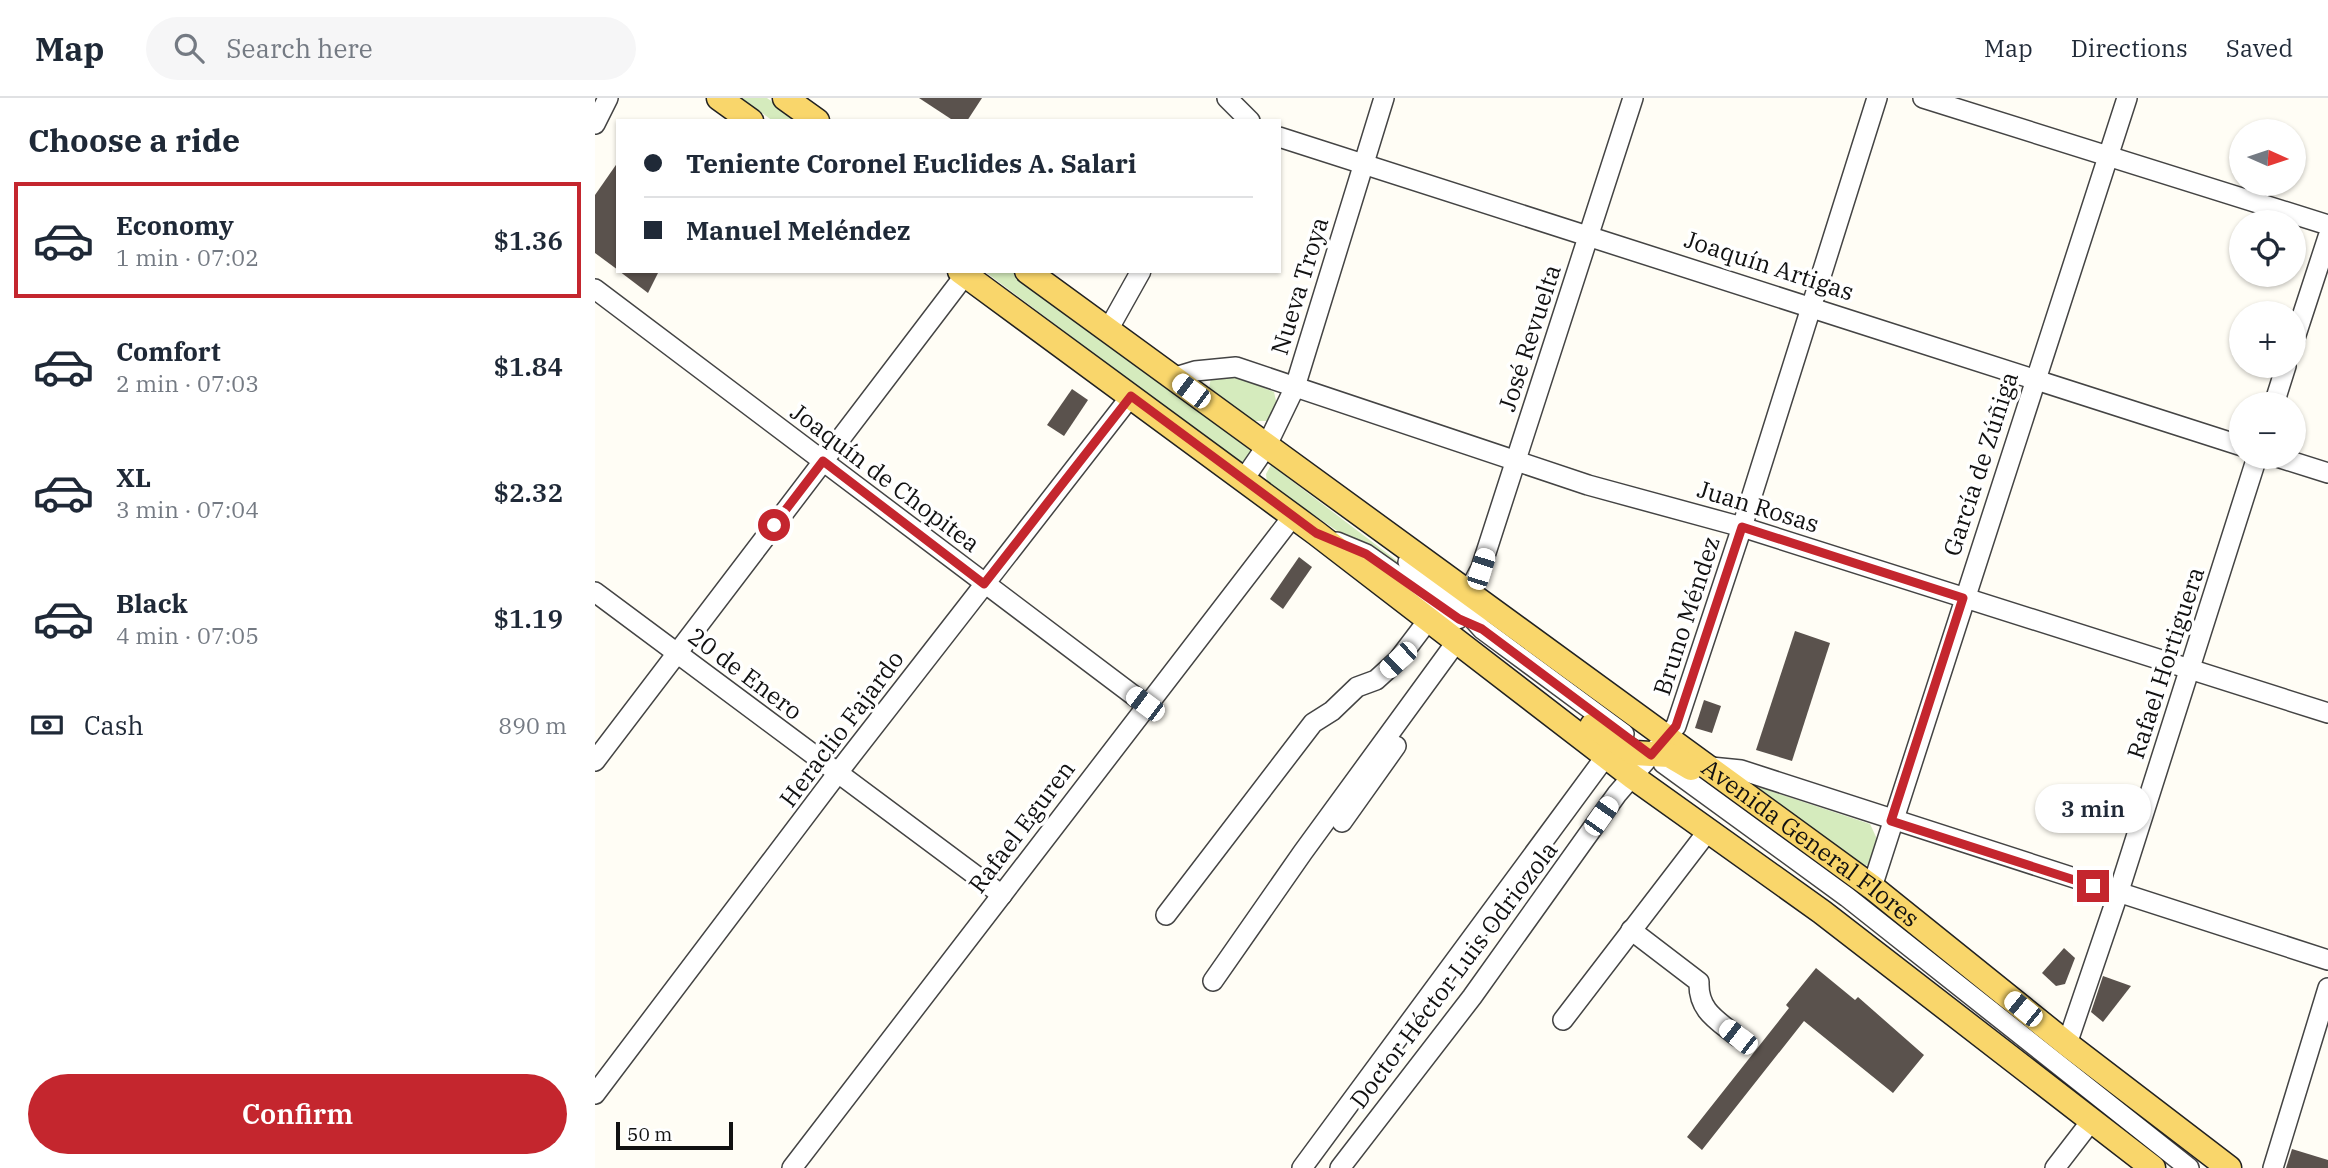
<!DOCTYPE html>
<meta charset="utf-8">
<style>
:root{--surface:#fff;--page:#f6f6f7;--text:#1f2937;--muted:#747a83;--line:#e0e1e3;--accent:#c4262e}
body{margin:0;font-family:"IBM Plex Serif",serif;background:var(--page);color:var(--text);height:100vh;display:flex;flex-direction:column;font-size:26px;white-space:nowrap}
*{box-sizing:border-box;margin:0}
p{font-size:23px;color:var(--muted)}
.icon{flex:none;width:38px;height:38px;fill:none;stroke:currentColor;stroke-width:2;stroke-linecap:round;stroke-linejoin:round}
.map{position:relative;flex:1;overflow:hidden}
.panel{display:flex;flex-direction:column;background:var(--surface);width:595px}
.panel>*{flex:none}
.banner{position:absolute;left:21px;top:21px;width:665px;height:154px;border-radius:0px;box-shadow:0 2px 5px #0004;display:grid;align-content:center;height:154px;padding:0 28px;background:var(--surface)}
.needle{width:46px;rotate:93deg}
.fabs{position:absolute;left:1634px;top:21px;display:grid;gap:14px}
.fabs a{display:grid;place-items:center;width:77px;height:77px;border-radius:50%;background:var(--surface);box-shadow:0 2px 5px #0004;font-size:35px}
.scale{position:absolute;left:21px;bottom:18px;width:117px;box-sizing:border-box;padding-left:7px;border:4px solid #111;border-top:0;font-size:19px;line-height:24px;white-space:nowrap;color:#111;-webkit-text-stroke:5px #fff;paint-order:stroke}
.end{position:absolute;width:32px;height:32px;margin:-16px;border:9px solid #c4262e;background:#fff;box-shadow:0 0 0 4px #fff}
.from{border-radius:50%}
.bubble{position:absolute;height:49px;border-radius:24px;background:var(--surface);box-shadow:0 2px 5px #0004;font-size:23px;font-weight:600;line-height:49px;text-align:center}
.car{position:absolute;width:21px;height:42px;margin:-21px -10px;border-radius:9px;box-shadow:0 0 5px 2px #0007;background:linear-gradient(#fff 24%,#345 0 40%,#fff 0 76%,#345 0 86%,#fff 0)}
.banner b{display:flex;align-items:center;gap:24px;height:66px;font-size:26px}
.banner b+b{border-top:2px solid var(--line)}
.banner i{width:18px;height:18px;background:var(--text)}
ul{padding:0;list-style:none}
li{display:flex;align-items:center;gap:21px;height:116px;margin:0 14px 10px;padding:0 14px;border:4px solid transparent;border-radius:0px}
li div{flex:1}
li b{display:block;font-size:26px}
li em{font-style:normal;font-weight:600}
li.selected{border-color:var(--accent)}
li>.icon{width:63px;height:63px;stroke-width:1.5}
h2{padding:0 28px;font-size:32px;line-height:84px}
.pay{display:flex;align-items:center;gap:18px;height:77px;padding:0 28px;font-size:26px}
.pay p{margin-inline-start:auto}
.primary-button{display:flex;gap:14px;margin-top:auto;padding:14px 28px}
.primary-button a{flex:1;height:80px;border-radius:42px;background:var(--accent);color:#fff;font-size:28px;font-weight:600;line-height:80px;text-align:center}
header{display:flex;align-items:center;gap:42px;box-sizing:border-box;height:98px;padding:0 35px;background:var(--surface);border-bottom:2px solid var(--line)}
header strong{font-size:33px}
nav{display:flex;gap:38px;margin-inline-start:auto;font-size:24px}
.search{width:490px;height:63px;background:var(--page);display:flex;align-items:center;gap:18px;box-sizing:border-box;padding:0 24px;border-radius:38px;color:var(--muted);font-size:26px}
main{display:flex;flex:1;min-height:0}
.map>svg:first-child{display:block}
</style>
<header>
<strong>Map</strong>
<div class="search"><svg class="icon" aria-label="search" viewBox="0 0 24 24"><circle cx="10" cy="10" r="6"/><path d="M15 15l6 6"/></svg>Search here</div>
<nav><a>Map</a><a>Directions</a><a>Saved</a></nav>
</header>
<main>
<section class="panel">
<h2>Choose a ride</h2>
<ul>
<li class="selected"><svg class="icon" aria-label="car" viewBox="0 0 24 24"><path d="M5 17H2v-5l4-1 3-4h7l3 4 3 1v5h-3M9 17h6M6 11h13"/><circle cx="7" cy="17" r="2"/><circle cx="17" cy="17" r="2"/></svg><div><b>Economy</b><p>1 min · 07:02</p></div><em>$1.36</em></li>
<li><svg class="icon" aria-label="car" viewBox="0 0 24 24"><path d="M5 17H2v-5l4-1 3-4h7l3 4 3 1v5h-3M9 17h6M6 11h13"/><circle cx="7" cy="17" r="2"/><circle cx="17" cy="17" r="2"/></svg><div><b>Comfort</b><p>2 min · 07:03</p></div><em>$1.84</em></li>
<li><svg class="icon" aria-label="car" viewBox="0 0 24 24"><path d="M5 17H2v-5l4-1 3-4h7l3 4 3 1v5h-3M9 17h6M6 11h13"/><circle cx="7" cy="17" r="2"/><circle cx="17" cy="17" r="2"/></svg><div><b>XL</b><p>3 min · 07:04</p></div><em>$2.32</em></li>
<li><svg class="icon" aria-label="car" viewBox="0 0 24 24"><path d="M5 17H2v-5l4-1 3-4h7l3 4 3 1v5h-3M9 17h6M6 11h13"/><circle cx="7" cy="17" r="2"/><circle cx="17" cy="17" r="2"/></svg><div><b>Black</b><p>4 min · 07:05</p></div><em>$1.19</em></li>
</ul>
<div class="pay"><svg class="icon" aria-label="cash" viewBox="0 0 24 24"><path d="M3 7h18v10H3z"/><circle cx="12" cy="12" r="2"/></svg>Cash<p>890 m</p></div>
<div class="primary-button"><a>Confirm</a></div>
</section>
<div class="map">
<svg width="1733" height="1070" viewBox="0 0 1733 1070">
<rect width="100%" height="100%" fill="#fffdf5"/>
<g fill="#d5ebbd">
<polygon points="146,0 172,0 204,23 178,23"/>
<polygon points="389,173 416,173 657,353 650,369"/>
<polygon points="635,276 679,294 682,307 673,323 658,323 614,291 616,279"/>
<polygon points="676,367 851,500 779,458 672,385 671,376"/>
<polygon points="1160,688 1275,726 1283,743 1274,766 1268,769 1157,690"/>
</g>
<g fill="#5a524d">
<polygon points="324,0 387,0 372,23 359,23"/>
<polygon points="23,64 23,172 0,155 0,97"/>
<polygon points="24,173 64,173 53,195"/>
<polygon points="477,291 493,302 469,338 452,327"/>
<polygon points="704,459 717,469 688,511 675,501"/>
<polygon points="1200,533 1235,545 1197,663 1161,652"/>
<polygon points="1109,602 1126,608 1117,635 1100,630"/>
<polygon points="1469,850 1480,860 1470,886 1461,888 1447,875"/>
<polygon points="1221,870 1260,902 1263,899 1329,957 1298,995 1209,923 1107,1052 1092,1039 1194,910 1191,907"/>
<polygon points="1508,878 1536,888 1508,924 1496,914"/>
<polygon points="1697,1051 1733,1062 1733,1070 1691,1070"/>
</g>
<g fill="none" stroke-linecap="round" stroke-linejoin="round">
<g stroke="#444" stroke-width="22">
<g id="minor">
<polyline points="632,0 655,23"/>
<polyline points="1328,0 1733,127"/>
<polyline points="0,26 13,0"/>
<polyline points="684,39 1647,348"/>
<polyline points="0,191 550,606"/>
<polyline points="513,232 546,173"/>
<polyline points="1699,243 1733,139"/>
<polyline points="577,280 600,273 641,269 993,387 1147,429 1733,615"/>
<polyline points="1679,306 1691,268"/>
<polyline points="1682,359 1733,375"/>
<polyline points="649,381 671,349 700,289 789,0"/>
<polyline points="742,444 771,456 863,521"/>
<polyline points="813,464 869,511 887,531 1029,636"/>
<polyline points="874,493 886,470 1038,0"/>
<polyline points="0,494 407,797"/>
<polyline points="0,663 370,177"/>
<polyline points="1068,665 1252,799 1594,1070"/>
<polyline points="1116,669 1146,672 1733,862"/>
<polyline points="747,724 801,648"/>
<polyline points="1277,789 1532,0"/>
<polyline points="571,817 718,625 737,613 762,589 781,582 803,562 834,521"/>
<path d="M1036,832L1104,884C1103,913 1122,922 1143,939"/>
<polyline points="618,883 708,754 862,543"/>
<polyline points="968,922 1113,733"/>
<polyline points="1472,946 1523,796 1662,359"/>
<polyline points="0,996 248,668 536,298"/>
<polyline points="197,1070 698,418"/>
<polyline points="707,1070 1011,658"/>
<polyline points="745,1070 877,899 1022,696 1081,628 1147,429 1282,0"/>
<polyline points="1460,1070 1497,1022"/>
<polyline points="1678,1070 1733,890"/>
</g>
</g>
<g stroke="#222" stroke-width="27">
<g id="major">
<polyline points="124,0 156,23"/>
<polyline points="190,0 222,23"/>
<polyline points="365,173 721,435 1038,679 1227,814 1558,1070"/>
<path id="s1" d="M432,173L1277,789L1472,946L1634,1070"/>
<polyline points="997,628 1039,655 1074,657 1096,670"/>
</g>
</g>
<use href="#minor" stroke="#fff" stroke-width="19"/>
<use href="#major" stroke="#f9d66b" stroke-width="24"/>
</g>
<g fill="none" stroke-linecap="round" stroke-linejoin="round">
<polyline stroke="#c4262e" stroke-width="9" points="179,427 228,363 389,486 536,298 721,435 771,456 864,521 887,531 1056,657 1081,628 1147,429 1368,500 1296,723 1498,788"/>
</g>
<g text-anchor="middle" stroke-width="7" stroke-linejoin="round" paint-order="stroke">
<g font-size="24" fill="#111" stroke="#fff">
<text transform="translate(1174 168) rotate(18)" y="8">Joaquín Artigas</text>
<text transform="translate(705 188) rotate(-73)" y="8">Nueva Troya</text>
<text transform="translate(935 240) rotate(-72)" y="8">José Revuelta</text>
<text transform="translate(1386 366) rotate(-72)" y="8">García de Zúñiga</text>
<text transform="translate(290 380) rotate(37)" y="8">Joaquín de Chopitea</text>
<text transform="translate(1163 409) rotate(17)" y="8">Juan Rosas</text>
<text transform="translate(1092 518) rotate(-72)" y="8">Bruno Méndez</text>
<text transform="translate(1571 565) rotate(-72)" y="8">Rafael Hortiguera</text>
<text transform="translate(150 576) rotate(37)" y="8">20 de Enero</text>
<text transform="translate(247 631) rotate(-53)" y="8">Heraclio Fajardo</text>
<text transform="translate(427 729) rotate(-53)" y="8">Rafael Eguren</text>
<text dy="8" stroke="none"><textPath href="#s1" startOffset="970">Avenida General Flores</textPath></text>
<text transform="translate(859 877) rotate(-53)" y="8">Doctor Héctor Luis Odriozola</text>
</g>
</g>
</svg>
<div class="fabs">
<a><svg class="needle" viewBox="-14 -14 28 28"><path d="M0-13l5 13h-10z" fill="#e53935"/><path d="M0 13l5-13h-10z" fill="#747a83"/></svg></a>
<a><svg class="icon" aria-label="locate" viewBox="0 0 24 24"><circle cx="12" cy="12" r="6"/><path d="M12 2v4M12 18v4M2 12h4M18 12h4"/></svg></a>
<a>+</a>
<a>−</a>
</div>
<div class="scale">50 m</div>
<i class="end from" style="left:179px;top:427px"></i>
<i class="end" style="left:1498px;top:788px"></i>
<div class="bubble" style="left:1440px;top:686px;width:116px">3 min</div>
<i class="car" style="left:596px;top:293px;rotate:307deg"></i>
<i class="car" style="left:886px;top:471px;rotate:18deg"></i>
<i class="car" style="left:803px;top:562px;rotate:227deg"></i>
<i class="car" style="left:550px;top:606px;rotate:307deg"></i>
<i class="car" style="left:1006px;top:718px;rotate:35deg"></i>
<i class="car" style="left:1428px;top:911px;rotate:309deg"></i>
<i class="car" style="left:1143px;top:939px;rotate:308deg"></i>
<div class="banner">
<b><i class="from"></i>Teniente Coronel Euclides A. Salari</b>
<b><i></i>Manuel Meléndez</b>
</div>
</div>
</main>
